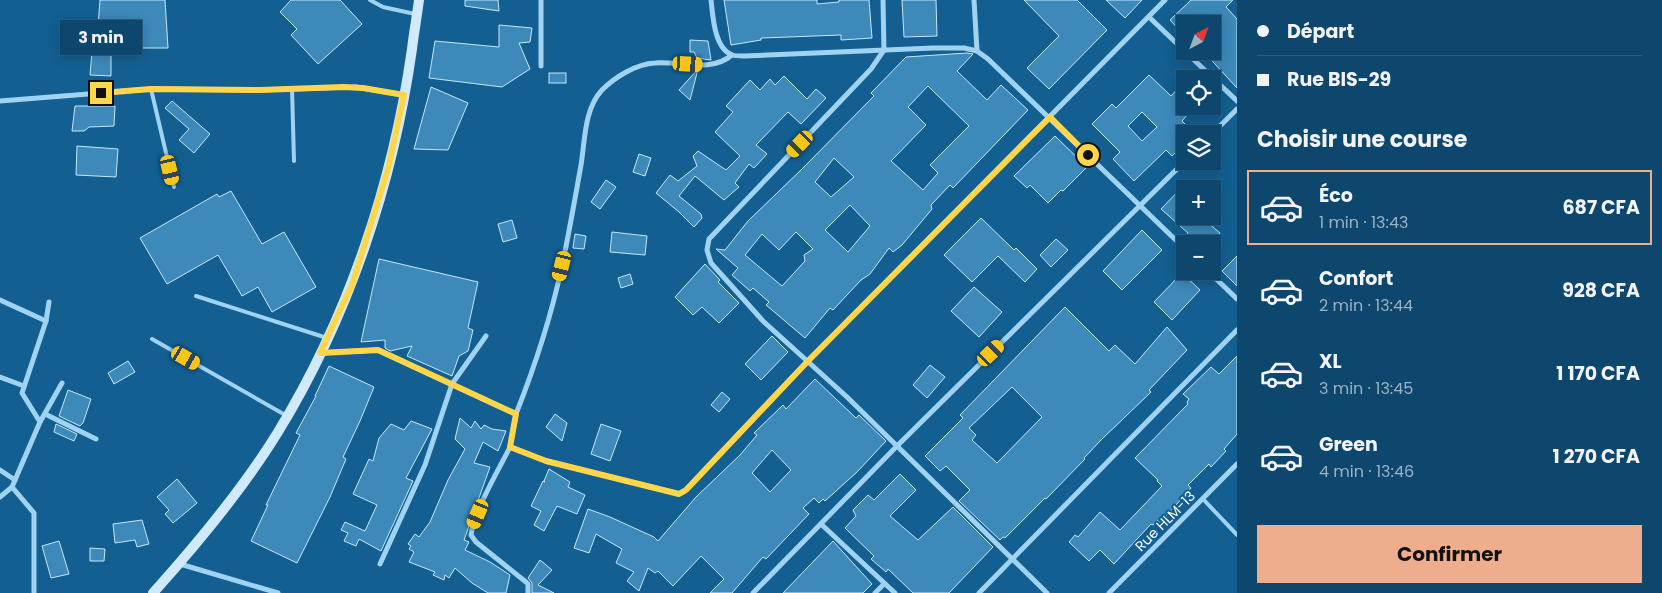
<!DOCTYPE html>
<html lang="fr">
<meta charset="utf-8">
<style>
:root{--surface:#0e476e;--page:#1c5176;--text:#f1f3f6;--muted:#9bb2c2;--line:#2e5f81;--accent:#eead8d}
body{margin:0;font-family:Poppins,sans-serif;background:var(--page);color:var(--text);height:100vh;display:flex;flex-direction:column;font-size:19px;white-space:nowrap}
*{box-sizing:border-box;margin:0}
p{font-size:16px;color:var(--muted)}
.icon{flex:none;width:28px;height:28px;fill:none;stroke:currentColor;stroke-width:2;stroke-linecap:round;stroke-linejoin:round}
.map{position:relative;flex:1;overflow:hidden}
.drawer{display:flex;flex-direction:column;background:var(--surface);width:425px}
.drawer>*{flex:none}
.banner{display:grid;align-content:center;height:110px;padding:0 20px;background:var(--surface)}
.needle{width:32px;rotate:41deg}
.buttons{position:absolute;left:1176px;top:15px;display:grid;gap:10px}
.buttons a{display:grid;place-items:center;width:45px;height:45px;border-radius:0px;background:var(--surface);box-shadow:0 2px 12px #0003,0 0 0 1px var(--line);font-size:25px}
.end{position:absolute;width:22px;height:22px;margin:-11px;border:6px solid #ffd54a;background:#111;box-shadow:0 0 0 2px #111}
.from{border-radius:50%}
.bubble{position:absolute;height:35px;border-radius:0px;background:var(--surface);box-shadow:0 2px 12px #0003,0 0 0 1px var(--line);font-size:16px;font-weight:700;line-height:35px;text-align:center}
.car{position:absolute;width:15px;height:30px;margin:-15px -8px;border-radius:6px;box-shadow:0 0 4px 1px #0007;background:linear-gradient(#f5c518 24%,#345 0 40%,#f5c518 0 76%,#345 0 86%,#f5c518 0)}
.banner b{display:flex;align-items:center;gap:18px;height:48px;font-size:19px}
.banner b+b{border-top:1px solid var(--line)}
.banner i{width:12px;height:12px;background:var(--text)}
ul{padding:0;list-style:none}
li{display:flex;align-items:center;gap:15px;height:75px;margin:0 10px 8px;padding:0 10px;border:2px solid transparent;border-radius:0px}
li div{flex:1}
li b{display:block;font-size:19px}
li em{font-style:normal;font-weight:700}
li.current{border-color:var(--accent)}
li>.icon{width:45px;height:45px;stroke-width:1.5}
h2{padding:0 20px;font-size:22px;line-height:60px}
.cta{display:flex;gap:10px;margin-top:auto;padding:10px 20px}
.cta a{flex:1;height:58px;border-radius:0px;background:var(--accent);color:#111;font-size:20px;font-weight:700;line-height:58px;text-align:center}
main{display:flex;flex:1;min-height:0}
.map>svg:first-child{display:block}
</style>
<main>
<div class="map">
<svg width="1237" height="593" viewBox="0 0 1237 593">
<rect width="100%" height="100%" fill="#135f92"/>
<g fill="#3c89ba" stroke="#c8e8fd" fill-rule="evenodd">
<polygon points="100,0 165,0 168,48 111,48 111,76 90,75 92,52 96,52"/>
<polygon points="291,0 340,0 362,24 318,64 291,35 297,29 280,12"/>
<polygon points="465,0 498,0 499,11 465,6"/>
<polygon points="724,0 817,0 817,4 839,2 839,0 869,0 872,38 841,40 841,35 761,38 761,40 731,45"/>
<polygon points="902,0 936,0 937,36 904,37"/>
<polygon points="1024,0 1077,0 1107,30 1049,89 1027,68 1059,36"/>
<polygon points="1106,0 1142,0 1125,18"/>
<polygon points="1191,0 1233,0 1226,7 1237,19 1237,88 1203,51 1212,51 1212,24 1185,24 1185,36 1170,20"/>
<polygon points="499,25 532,28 530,42 519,43 530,69 502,87 429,78 435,41 499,47"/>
<polygon points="690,40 708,41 711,60 697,58 694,52 690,52"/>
<path d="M967,53L973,54L957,71L987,100L1001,85L1028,110L953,188L950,185L931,205L932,209L902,245L893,252L889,248L870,274L861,280L833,310L830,308L805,338L766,305L769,302L753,288L750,291L732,275L738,268L716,249L725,250L748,221L802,169L874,96L871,93L906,57ZM928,86L969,126L930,165L938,173L923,190L891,161L926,125L908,107ZM834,158L854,177L831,197L815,182ZM850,205L870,226L848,252L825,230ZM796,232L813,249L804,255L805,261L782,286L745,255L762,234L779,250Z"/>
<polygon points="698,69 690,100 679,90"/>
<rect x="549" y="73" width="17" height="10"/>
<path d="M1149,75L1171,96L1185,81V106H1195L1182,121L1195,134H1185V143L1172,156L1166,150L1134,181L1113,159L1120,152L1092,124L1112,104L1116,108ZM1142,112L1157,127L1142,141L1128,126Z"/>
<polygon points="784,76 807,99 816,89 826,98 801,124 788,112 756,145 767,154 754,168 749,164 735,183 739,187 724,200 695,176 679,196 701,214 702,218 694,227 679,212 656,193 670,175 678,181 697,166 693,156 698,151 726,170 740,156 715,132 733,112 726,106 750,80 760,90 770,79 775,85"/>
<polygon points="431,87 468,103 448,150 414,149"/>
<polygon points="172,101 210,134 194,153 179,140 189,129 165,108"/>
<polygon points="75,106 115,106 114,126 89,127 84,131 72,131"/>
<polygon points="1055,136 1087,167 1063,191 1061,190 1048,203 1030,185 1027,188 1014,176"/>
<polygon points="77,146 118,149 116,177 76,175"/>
<polygon points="639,154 651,158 645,176 633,172"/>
<polygon points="606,180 616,187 600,209 591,202"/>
<polygon points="1185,184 1185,216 1200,216 1220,233 1211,244 1196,244 1186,236 1188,233 1161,209"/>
<polygon points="231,191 262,244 284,232 316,287 272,312 258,287 242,296 218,255 167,284 140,238 217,194 219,197"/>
<polygon points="981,218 1014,250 1016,248 1037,269 1025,282 998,256 972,282 944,255"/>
<polygon points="512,220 517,238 503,242 498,224"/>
<polygon points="1142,230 1162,250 1122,290 1103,271"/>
<polygon points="612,232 647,236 645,255 610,252"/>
<polygon points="575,234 586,236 584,249 573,248"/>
<polygon points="1056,239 1068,250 1051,267 1040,255"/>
<polygon points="1237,256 1237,286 1222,271"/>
<polygon points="379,259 478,282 468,328 473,330 468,351 459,356 452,376 407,356 412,346 390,351 385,348 385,340 361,342"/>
<polygon points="705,264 720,280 718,282 739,303 719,323 702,307 693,315 675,297"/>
<polygon points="1182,273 1200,290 1172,320 1154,302"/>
<polygon points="630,274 633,284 621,288 618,278"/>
<polygon points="974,287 1002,312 979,337 951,311"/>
<path d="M1065,307L1109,351L1115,345L1135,364L1167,327L1187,350L1149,390L1151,392L1101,440L1084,458L1085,459L1046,499L1045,498L1005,538L1003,537L1000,540L959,501L970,490L946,466L940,471L925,456L963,418L960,415ZM1012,387L1042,417L997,463L972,440L976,435L969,428Z"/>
<polygon points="772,336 788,352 761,380 745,364"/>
<polygon points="1237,356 1237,434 1224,449 1226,451 1211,467 1209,464 1188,485 1191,488 1160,523 1157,520 1153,525 1151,524 1114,564 1100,550 1089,561 1069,542 1075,535 1078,537 1100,512 1120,530 1162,486 1157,481 1158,480 1135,458 1188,404 1187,402 1189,399 1183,394 1211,367 1219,374"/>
<polygon points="128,361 135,372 114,384 108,373"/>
<polygon points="930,365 945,377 927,398 913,385"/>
<polygon points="329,366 374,387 360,421 343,457 346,459 330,497 297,563 251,541 268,505 266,505 300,435 296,433 316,396 315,396"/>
<path d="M815,379L856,418L859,415L886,441L857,472L825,501L823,499L819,503L814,498L803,508L809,514L766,559L763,557L732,593H710L724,579L701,556L673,586L658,571L655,573L648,568L639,591L627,581L634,572L616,563L622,549L596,534L589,553L574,548L588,509L610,517L654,537L658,541L696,497L740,455L757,435L754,433L783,405L786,409ZM772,450L791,470L770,492L752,473Z"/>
<polygon points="68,390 91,399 83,423 80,426 59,416"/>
<polygon points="722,392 730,399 719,412 711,405"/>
<polygon points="555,414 567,423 562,441 546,427"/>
<polygon points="460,418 471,428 475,421 481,429 484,425 492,429 506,431 498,451 483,442 474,463 490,467 464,540 469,542 465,550 490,562 510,575 506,593 488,593 472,583 455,568 449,578 445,575 444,580 433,575 435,572 409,562 414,552 409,549 411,546 408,544 415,534 419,537 430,522 448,480 465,449 455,439"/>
<polygon points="411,421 432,429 406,478 413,481 381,551 359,539 356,546 344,541 348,533 341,530 345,522 365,531 377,505 353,494 369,459 373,461 379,438 391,424 404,430"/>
<polygon points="56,424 77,434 74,441 54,432"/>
<polygon points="601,424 621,431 610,461 591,454"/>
<polygon points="549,469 570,482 568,487 585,495 577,514 557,506 544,531 534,525 541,511 531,506 543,481 545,482 544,481"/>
<polygon points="900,474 916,490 890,516 918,540 953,507 993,547 949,593 913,593 888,569 886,572 871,559 874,556 845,528 856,516 853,510 868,495 874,500"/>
<polygon points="177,479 197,503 173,523 165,514 169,510 157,497"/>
<polygon points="142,520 149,544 137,547 135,540 115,543 113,524"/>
<polygon points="59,541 69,574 51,578 42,546"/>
<polygon points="833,541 872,584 863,593 783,593"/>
<polygon points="90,548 105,549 104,561 90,561"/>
<polygon points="540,560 552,570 538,585 554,593 532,593 532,583 528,578"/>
</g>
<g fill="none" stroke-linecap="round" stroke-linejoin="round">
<g stroke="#a0d3f2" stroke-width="4">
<polyline points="370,0 383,7 415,14"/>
<polyline points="292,88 294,161"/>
<polyline points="151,89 174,187"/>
<polyline points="196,296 327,338"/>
<polyline points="152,339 287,416"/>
<polyline points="1203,499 1237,535"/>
</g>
<g stroke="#a0d3f2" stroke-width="5">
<polyline points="541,0 541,66"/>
<path d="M711,0C713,16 714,48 732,55C735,56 741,56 744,56L933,48H964L977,51L988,59L1185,249"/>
<polyline points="883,0 884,50 871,69 709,239 707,250 711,263 763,321 847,397 1047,593"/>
<polyline points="974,0 977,51"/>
<polyline points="1149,17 1237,101"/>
<polyline points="0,101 151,89 260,90 356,87 404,95"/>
<polyline points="1212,134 1237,109"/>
<polyline points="1208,271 1237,299"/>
<polyline points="0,300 46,321 22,393 40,422 12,487 34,513 34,593"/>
<polyline points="46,321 49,302"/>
<polyline points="321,353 378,350 516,414 510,447 546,461 679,494 686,490 807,362 1165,0"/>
<polyline points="0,377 24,386"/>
<polyline points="45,414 96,439"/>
<path d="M516,414C535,366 551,317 562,266C569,233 575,199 581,165C585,141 584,109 602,90C615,77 636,64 655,63C680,61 711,73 732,55"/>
<polyline points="40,422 62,383"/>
<path d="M510,447C498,471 475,509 471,535L476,542L526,582L528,584V593"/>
<polyline points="0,470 15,480"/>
<polyline points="0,497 12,487"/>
<polyline points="821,524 895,593"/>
<polyline points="180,564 278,593"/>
<polyline points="380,564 425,465 452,384 486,336"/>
<polyline points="753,593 896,447 1185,161"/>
<polyline points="875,593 884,584"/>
<polyline points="979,593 1237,330"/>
<polyline points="1109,593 1237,464"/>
</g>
<path stroke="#cfeafc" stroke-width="10" d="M153,593C198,543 243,489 278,432C349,316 393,183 412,49C414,32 417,16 419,0"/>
</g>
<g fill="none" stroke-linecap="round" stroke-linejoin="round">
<polyline stroke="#ffd54a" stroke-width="6" points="101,93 151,89 260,90 343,87 363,88 404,95 388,169 352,285 320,353 378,350 516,414 510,447 546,461 679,494 686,490 807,362 1050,117 1088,155"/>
</g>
<g text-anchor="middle" stroke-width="4" stroke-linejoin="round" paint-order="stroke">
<g font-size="14" fill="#fff" stroke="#135f92">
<text transform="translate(1165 521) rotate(-45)" y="5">Rue HLM-13</text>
</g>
</g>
</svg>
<div class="buttons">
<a><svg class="needle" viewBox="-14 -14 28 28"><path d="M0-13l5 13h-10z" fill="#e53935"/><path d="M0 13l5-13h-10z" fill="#9bb2c2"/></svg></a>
<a><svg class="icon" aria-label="locate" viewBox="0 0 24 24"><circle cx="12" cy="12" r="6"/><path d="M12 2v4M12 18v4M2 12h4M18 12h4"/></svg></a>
<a><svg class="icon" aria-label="layers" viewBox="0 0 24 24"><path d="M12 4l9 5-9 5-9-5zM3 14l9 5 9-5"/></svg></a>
<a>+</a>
<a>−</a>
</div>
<i class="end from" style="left:1088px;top:155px"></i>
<i class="end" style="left:101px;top:93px"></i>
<div class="bubble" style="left:60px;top:20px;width:82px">3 min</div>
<i class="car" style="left:688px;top:64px;rotate:93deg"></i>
<i class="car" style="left:800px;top:144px;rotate:224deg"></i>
<i class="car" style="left:170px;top:170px;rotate:167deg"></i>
<i class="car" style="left:562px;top:266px;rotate:194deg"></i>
<i class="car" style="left:991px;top:353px;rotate:46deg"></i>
<i class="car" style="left:186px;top:358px;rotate:120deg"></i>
<i class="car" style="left:478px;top:514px;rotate:203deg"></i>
</div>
<section class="drawer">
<div class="banner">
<b><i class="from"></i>Départ</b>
<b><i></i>Rue BIS-29</b>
</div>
<h2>Choisir une course</h2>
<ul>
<li class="current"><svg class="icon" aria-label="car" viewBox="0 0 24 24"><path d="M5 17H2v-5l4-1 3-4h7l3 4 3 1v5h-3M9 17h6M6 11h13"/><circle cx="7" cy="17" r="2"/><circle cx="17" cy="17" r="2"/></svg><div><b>Éco</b><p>1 min · 13:43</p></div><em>687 CFA</em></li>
<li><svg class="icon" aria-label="car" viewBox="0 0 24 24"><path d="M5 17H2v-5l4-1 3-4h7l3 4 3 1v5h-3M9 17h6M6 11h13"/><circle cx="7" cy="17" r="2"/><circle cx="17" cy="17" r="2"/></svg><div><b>Confort</b><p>2 min · 13:44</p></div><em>928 CFA</em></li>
<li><svg class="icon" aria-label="car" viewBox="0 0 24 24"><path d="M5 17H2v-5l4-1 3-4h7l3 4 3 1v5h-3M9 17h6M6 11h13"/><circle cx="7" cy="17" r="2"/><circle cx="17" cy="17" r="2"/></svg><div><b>XL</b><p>3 min · 13:45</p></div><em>1 170 CFA</em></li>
<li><svg class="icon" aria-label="car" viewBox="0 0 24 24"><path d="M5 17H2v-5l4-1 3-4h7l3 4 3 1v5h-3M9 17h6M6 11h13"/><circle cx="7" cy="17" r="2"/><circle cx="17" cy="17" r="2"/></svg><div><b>Green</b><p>4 min · 13:46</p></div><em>1 270 CFA</em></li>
</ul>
<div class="cta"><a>Confirmer</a></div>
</section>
</main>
